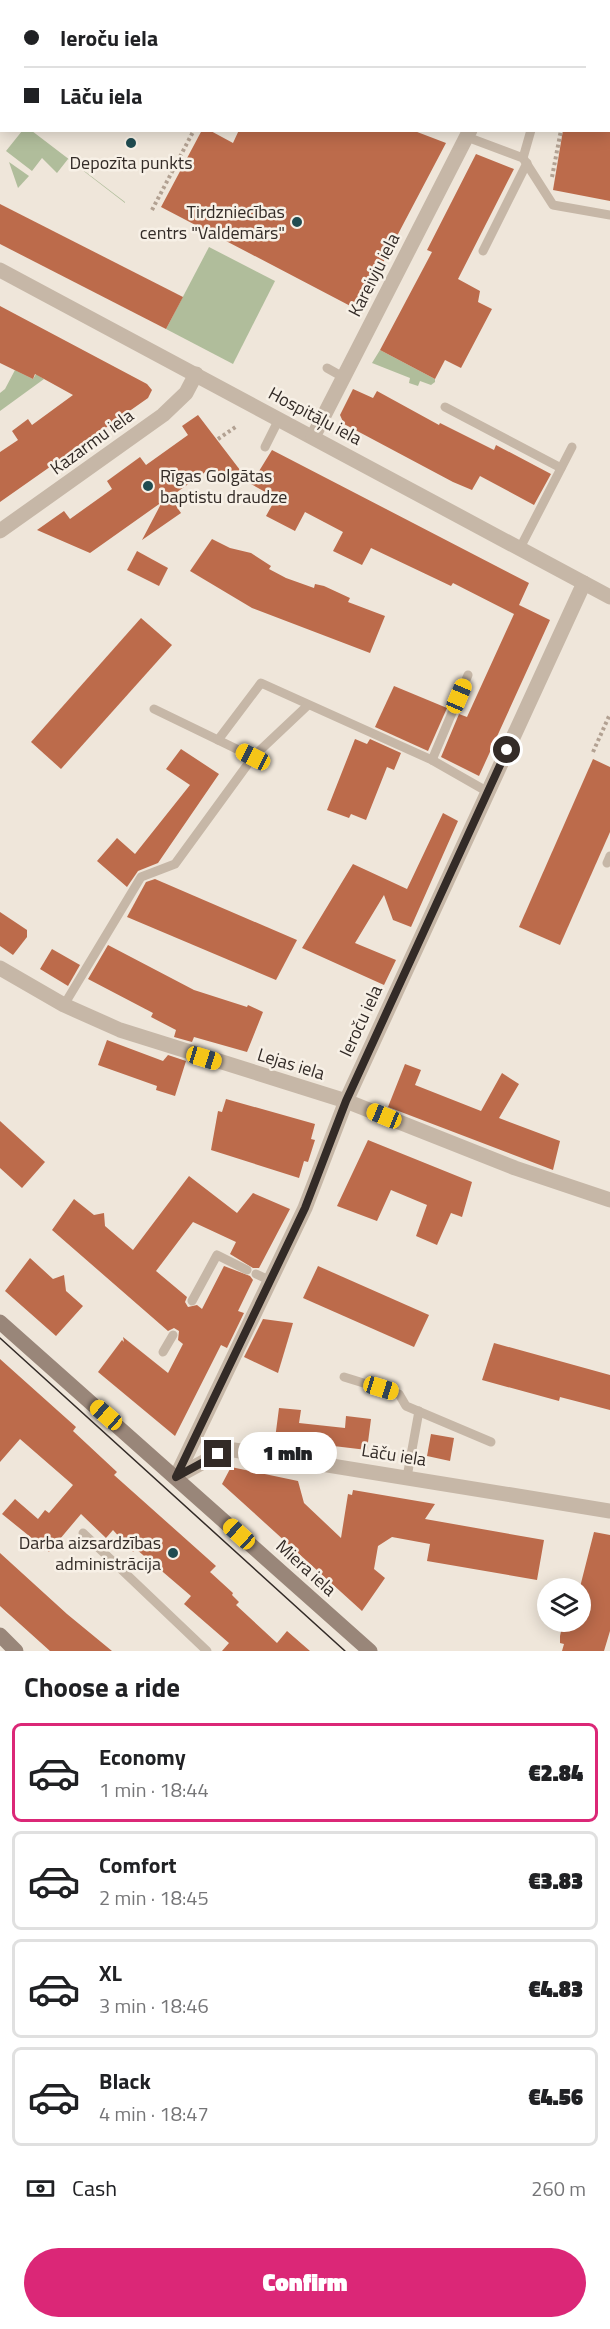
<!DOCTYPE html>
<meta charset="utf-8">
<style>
:root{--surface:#fff;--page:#f6f6f6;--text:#202124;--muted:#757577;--line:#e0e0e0;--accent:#db2777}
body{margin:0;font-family:"Titillium Web",sans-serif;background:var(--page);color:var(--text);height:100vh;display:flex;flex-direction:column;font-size:22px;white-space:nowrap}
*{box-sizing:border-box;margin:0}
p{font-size:20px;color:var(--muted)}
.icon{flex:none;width:33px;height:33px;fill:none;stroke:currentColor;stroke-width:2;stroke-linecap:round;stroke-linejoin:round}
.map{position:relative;height:1651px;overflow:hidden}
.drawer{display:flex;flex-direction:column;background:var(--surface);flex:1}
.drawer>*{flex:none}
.hud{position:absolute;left:0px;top:0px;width:610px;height:132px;box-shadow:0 3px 15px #0003;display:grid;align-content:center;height:132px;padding:0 24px;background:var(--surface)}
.controls{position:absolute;left:537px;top:1578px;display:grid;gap:12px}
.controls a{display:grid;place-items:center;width:54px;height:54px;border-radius:50%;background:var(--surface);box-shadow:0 3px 15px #0003;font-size:30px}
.end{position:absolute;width:27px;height:27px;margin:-14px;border:8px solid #332b27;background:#fff;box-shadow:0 0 0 3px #fff}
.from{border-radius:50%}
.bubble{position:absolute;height:42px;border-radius:21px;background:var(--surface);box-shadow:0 3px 15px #0003;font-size:20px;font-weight:800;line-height:42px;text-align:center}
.car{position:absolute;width:18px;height:36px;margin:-18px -9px;border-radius:8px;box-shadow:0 0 4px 2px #0007;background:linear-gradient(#f5c518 24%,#345 0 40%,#f5c518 0 76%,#345 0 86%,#f5c518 0)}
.hud b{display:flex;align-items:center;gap:21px;height:57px;font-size:22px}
.hud b+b{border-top:2px solid var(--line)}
.hud i{width:15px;height:15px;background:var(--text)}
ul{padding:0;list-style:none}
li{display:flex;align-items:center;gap:18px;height:99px;margin:0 12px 9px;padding:0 12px;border:3px solid var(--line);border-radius:9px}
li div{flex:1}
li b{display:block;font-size:22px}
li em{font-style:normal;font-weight:800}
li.selected{border-color:var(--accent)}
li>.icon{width:54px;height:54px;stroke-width:1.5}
h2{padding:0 24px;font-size:27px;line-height:72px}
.pay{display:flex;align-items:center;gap:15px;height:66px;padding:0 24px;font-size:22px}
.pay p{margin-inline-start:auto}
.action{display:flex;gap:12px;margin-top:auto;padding:12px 24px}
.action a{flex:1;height:69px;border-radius:36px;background:var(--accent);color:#fff;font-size:24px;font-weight:800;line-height:69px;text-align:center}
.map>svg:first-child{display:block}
</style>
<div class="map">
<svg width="610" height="1651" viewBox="0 0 610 1651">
<rect width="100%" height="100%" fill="#efe6da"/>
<g fill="#b0bd9b">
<polygon points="22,131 32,131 125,202 125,203 68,159 57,173 42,158 32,171 6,151"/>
<polygon points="9,162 29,176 18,188"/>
<polygon points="209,247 275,281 233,364 166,329"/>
<polygon points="380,350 435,379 435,382 431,385 420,381 418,386 409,383 410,378 372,363"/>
<polygon points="15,370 33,379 36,374 44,379 0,411 0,393 5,389"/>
</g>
<g fill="#bc6b4b">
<polygon points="202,130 209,130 233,143 239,130 412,130 446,143 358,310 161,207"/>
<polygon points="563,130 610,130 610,201 553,190"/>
<polygon points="476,154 514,169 458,279 480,291 478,302 492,309 461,368 445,360 435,379 380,350 432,252 427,250"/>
<polygon points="0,204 183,297 166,329 0,244"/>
<polygon points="0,306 147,384 152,390 148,398 0,502 0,452 18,440 12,431 28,419 32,425 73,395 35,374 33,379 0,363"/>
<polygon points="353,389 373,398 377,391 439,425 440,423 494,450 496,445 551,474 534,505 480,476 472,490 453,482 344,424 340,415"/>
<polygon points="198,415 240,470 222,483 211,468 170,497 181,513 142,540 162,502 90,553 37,530 64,511 70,519 112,489 107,481 140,457 146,465 188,435 182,426"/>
<polygon points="272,450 529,583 519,605 550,620 479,776 441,757 459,714 467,717 514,614 453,583 451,586 371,548 362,565 333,551 343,532 305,512 295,531 266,516 276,498 251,484"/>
<polygon points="212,539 230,548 251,553 271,566 269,569 286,578 314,588 315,584 324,586 350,598 348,602 385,616 370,653 252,608 190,571"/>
<polygon points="137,551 168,568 159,586 127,570"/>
<polygon points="141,618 172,645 61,769 31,742"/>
<polygon points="394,686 447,708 428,751 375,727"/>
<polygon points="355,739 367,744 370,739 401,753 394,770 387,767 366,820 351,814 349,818 327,810"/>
<polygon points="181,749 219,774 158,863 138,871 127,887 97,861 117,838 135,854 190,785 166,769"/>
<polygon points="593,759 610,767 610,832 560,945 519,927"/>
<polygon points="443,813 458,821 411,927 393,920 384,895 355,943 396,960 384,985 302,948 353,864 407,889"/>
<polygon points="155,879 297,940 276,980 127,917 146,882"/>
<polygon points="0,912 27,930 27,937 13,955 0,946"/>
<polygon points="108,945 194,990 247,1007 248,1005 263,1012 247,1052 194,1037 192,1042 174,1037 176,1030 151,1017 153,1013 88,979"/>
<polygon points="52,949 80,965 68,986 40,969"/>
<polygon points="107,1040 163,1061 168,1055 186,1061 175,1096 156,1090 157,1086 98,1065"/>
<polygon points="405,1064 421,1070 415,1085 481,1111 502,1073 519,1084 499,1118 560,1141 553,1170 388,1107"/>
<polygon points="226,1099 315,1124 311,1139 315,1140 308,1162 304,1161 299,1178 211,1150 218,1111 222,1112"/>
<polygon points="0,1121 45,1162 22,1188 0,1168"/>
<polygon points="368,1140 472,1182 462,1217 451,1213 437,1245 416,1236 427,1205 391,1190 377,1221 337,1206"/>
<polygon points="189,1176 237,1213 253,1193 290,1209 259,1268 253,1268 230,1254 236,1242 193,1222 156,1271 187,1297 185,1302 188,1307 197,1305 202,1309 224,1266 250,1276 253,1280 238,1311 244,1313 227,1348 221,1345 175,1436 98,1372 122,1340 124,1342 123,1337 168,1373 183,1344 178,1340 179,1331 174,1328 168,1331 52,1230 74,1199 94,1215 104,1213 105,1226 133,1250"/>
<polygon points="30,1258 53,1279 64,1275 66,1291 83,1306 56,1336 5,1291"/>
<polygon points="318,1266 429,1315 414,1347 303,1298"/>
<polygon points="263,1319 293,1323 278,1373 244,1357"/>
<polygon points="494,1343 610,1375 610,1410 560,1397 559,1401 482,1380"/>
<polygon points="0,1359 76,1427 73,1431 117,1472 114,1475 216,1566 210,1572 233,1593 232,1595 239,1602 236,1605 277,1643 287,1631 310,1651 222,1651 229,1643 184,1604 191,1596 136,1549 133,1552 113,1530 106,1538 81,1514 49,1552 2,1514 15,1499 38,1519 45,1510 49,1513 73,1485 20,1439 0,1462"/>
<polygon points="279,1408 301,1410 299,1423 345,1428 346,1416 371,1419 367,1450 275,1439"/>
<polygon points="431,1434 454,1438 450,1461 427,1456"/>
<polygon points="231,1467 298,1481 304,1503 341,1538 348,1494 352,1495 353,1490 435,1504 425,1519 544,1540 537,1580 427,1561 430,1544 392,1537 378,1546 374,1569 385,1578 362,1611 222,1484"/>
<polygon points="594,1532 610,1535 610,1631 604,1651 562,1651 564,1644 560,1643 560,1636 563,1622 580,1622 580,1587"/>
<polygon points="0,1553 67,1614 112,1651 50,1651 0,1606"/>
</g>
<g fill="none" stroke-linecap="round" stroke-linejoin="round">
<g stroke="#b2a192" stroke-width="4" stroke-dasharray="3 3" stroke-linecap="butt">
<polyline points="82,0 84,2"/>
<polyline points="390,0 393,2"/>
<polyline points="261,2 262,0"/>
<polyline points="0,59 2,57"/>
<polyline points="609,123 610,123"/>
<polyline points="223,130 234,130"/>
<polyline points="552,177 561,130"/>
<polyline points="152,210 194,130"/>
<polyline points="218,439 237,426"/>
<polyline points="593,752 610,714"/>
</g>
<g stroke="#c6b7a7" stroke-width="9">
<polyline points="62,0 64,2"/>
<polyline points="597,2 597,0"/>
<polyline points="609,24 610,24"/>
<polyline points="609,80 610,80"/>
<polyline points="467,137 523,158 553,205 610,215"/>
<polyline points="523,158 531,130"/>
<polyline points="483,251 527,163"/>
<polyline points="327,368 343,377"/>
<polyline points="445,407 561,468"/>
<polyline points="265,447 279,419"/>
<polyline points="520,548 572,447"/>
<polyline points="154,709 218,740 261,683 432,760 488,792"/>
<polyline points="218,740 253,757 307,706"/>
<polyline points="432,760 468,675"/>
<polyline points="607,863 610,856"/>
<polyline points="64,1005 141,877 175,864 253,757"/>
<polyline points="256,1274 271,1281"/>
<polyline points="192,1301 217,1255 247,1270"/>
<polyline points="163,1352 173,1335"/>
<polyline points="344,1377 399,1394 406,1406 491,1442"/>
<polyline points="407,1477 419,1411"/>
<polyline points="83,1533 207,1651"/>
</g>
<g stroke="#c6b7a7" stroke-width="15">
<polyline points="21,2 22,0"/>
<polyline points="522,2 523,0"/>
<polyline points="0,29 2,27"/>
<polyline points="0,270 610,597"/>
<polyline points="313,437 470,130"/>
<polyline points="0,531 163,415 186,393 196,374"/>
<polyline points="0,968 64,1005 120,1030 346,1101 515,1168 610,1200"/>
<polyline points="176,1477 305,1208 346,1101 584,583"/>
<polyline points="176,1477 218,1454 234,1450 610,1511"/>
</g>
<g stroke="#998679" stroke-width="15">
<polyline points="0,1322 370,1651"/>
<polyline points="0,1635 16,1651"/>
</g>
<polyline stroke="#332b27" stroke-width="1.5" points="0,1338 345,1651"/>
</g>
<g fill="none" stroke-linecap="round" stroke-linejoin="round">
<polyline stroke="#332b27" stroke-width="8" points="218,1454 176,1477 305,1208 346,1101 507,750"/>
</g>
<g fill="#204c51" stroke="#f7f0e6" stroke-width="2">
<circle cx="131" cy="143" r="6"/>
<circle cx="297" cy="222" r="6"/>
<circle cx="148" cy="486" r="6"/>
<circle cx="173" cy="1553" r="6"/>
</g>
<g text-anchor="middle" stroke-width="5" stroke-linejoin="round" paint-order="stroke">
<g font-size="18" fill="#332b27" stroke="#f7f0e6" text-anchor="end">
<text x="131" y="169" text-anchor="middle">Depozīta punkts</text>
<text x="285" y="218">Tirdzniecības<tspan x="285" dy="21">centrs "Valdemārs"</tspan></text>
<text x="160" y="482" text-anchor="start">Rīgas Golgātas<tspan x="160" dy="21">baptistu draudze</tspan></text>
<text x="161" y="1549">Darba aizsardzības<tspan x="161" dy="21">administrācija</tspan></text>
</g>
<g font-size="18" fill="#332b27" stroke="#f7f0e6">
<text transform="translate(374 275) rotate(-63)" y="6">Kareivju iela</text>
<text transform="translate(315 416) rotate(28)" y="6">Hospitāļu iela</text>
<text transform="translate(92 442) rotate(-36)" y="6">Kazarmu iela</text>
<text transform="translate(361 1021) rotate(-65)" y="6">Ieroču iela</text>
<text transform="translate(291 1064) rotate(17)" y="6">Lejas iela</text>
<text transform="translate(394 1455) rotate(9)" y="6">Lāču iela</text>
<text transform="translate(306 1568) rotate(42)" y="6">Miera iela</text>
</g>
</g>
</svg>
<div class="controls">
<a><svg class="icon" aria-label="layers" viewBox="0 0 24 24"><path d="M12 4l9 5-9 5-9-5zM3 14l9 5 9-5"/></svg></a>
</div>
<i class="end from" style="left:507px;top:750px"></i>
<i class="end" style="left:218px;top:1454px"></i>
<div class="bubble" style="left:238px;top:1432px;width:99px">1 min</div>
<i class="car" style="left:459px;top:696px;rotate:23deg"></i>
<i class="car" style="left:253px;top:757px;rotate:297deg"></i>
<i class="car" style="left:204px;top:1058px;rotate:107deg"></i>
<i class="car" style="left:384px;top:1116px;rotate:292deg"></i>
<i class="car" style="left:381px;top:1388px;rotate:107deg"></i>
<i class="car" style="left:106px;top:1415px;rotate:311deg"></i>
<i class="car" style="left:239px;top:1534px;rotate:312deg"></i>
<div class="hud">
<b><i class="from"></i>Ieroču iela</b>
<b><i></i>Lāču iela</b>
</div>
</div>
<section class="drawer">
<h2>Choose a ride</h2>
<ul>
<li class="selected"><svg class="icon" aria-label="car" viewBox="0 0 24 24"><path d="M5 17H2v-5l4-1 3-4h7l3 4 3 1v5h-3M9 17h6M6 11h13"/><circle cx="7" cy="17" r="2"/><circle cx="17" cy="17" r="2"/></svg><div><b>Economy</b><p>1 min · 18:44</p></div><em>€2.84</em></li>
<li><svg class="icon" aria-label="car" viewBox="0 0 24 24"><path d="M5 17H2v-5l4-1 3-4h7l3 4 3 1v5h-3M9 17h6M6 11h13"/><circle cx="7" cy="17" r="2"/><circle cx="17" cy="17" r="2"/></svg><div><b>Comfort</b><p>2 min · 18:45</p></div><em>€3.83</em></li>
<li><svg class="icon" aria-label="car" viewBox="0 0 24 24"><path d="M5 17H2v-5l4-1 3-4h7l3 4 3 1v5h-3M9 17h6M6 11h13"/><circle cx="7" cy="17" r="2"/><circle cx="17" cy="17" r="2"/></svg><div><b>XL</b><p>3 min · 18:46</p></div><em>€4.83</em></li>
<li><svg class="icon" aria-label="car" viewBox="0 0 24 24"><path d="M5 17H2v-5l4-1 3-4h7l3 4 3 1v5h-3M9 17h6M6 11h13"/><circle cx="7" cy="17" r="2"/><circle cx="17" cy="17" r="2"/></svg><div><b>Black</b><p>4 min · 18:47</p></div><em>€4.56</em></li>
</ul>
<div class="pay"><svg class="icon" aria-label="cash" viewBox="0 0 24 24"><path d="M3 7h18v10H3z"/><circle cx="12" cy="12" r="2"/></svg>Cash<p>260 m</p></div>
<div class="action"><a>Confirm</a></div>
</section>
